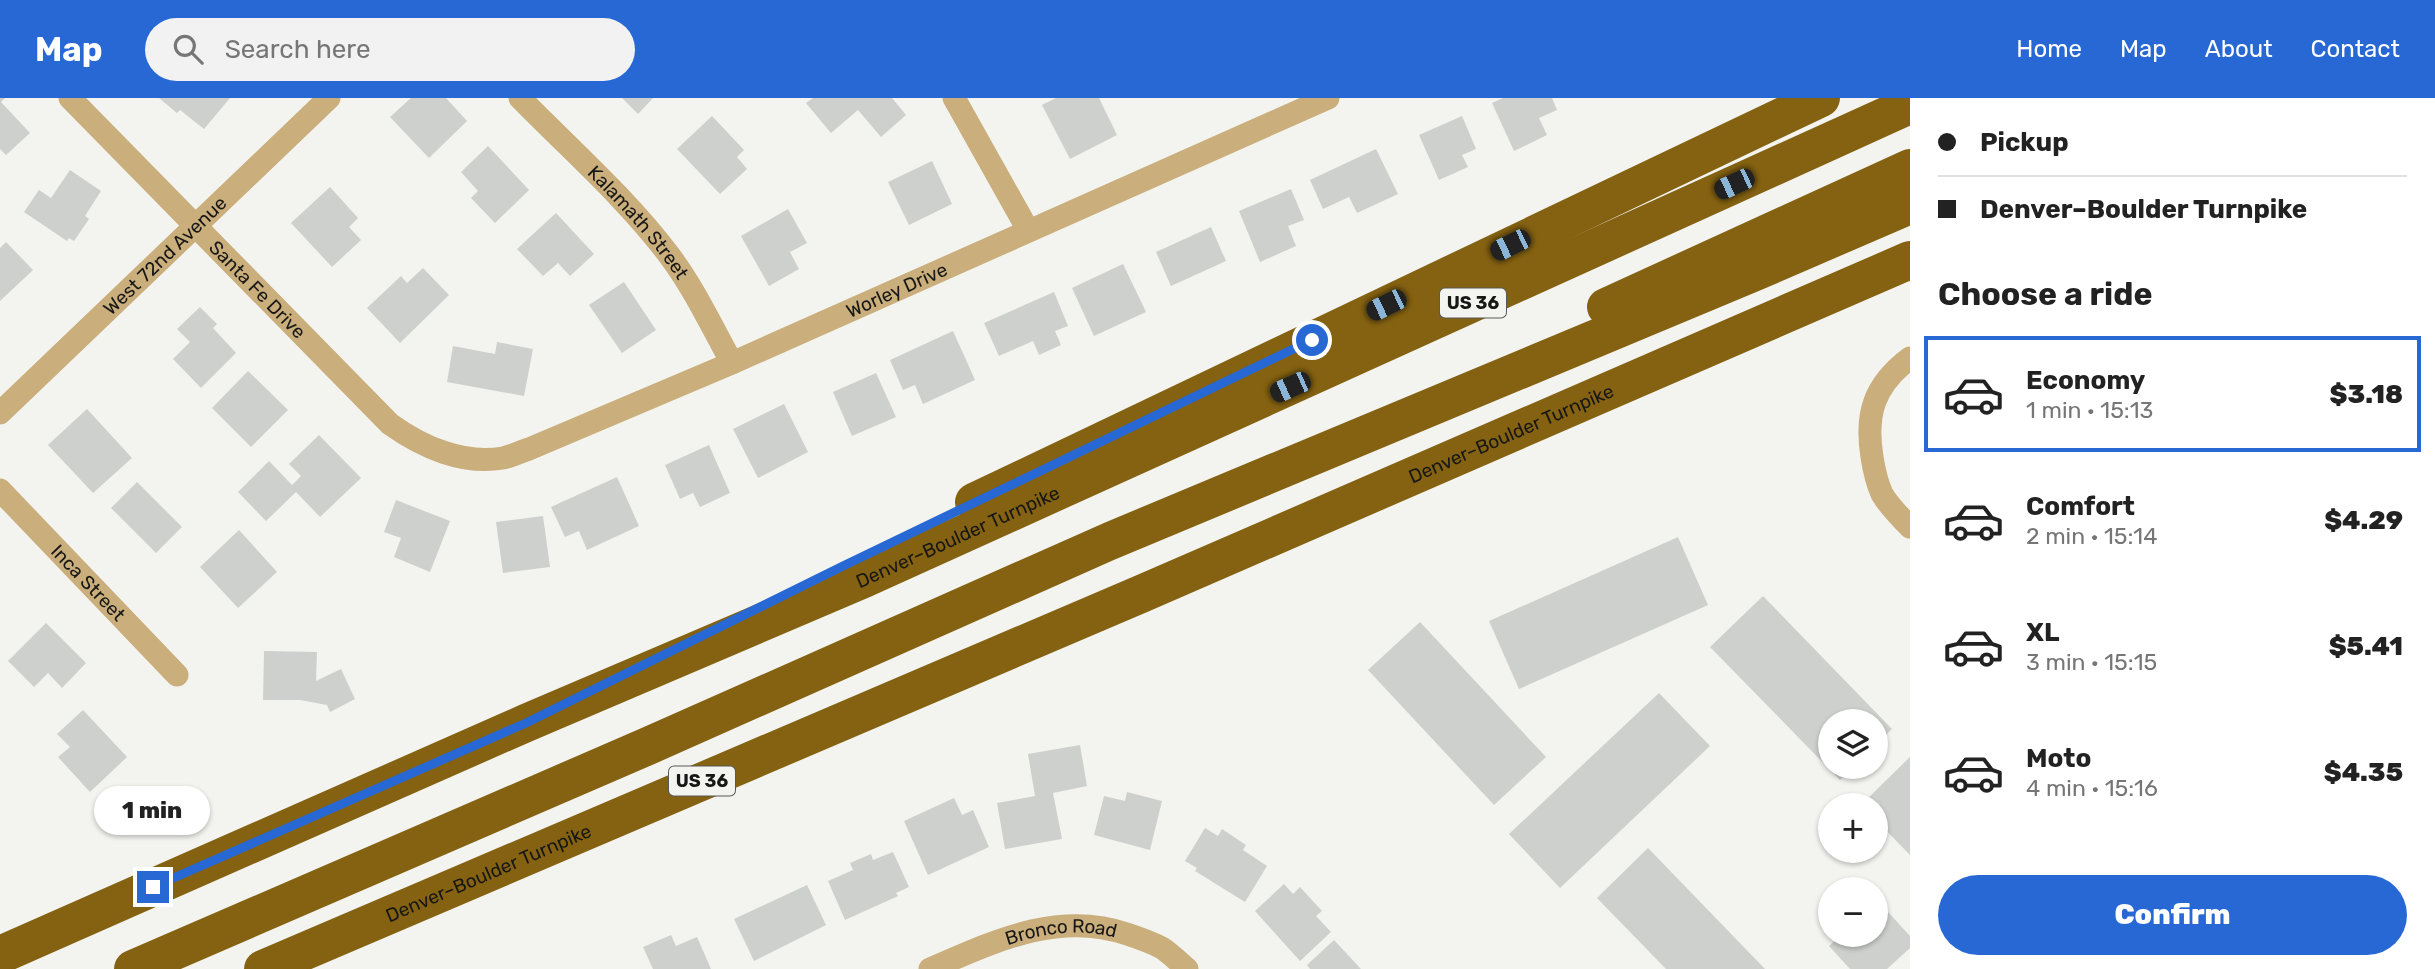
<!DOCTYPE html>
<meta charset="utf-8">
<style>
:root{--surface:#fff;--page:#f2f2f2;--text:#222;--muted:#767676;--line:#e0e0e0;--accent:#2768d5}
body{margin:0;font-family:Rubik,sans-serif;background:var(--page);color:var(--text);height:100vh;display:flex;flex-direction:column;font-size:26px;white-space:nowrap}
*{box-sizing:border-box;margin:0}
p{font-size:23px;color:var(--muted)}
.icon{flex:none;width:38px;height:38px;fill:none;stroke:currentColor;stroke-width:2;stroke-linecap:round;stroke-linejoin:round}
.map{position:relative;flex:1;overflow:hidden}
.drawer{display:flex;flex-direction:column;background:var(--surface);width:525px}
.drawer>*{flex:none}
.guide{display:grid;align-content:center;height:154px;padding:0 28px;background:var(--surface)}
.fabs{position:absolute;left:1818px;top:611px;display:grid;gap:14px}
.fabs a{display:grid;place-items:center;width:70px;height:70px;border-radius:50%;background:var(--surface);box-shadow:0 2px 5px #0004;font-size:35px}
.end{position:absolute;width:32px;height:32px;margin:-16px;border:9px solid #2768d5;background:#fff;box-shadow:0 0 0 4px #fff}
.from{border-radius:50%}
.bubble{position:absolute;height:49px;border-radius:24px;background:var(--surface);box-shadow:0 2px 5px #0004;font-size:23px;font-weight:800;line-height:49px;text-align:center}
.car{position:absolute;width:21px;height:42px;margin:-21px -10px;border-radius:9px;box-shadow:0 0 5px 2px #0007;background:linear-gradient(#222 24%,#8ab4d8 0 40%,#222 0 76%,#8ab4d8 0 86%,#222 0)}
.guide b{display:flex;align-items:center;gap:24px;height:66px;font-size:26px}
.guide b+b{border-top:2px solid var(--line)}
.guide i{width:18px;height:18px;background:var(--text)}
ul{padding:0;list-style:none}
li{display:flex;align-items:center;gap:21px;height:116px;margin:0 14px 10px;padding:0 14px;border:4px solid transparent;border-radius:0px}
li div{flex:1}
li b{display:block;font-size:26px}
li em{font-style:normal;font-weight:800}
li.on{border-color:var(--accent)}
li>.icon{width:63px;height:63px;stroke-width:1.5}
h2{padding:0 28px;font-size:32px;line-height:84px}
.cta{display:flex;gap:14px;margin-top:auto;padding:14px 28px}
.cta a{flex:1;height:80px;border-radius:42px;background:var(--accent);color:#fff;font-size:28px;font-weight:800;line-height:80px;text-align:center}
header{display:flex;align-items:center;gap:42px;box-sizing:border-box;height:98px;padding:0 35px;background:var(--accent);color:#fff}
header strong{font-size:33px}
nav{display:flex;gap:38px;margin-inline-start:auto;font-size:24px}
.search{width:490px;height:63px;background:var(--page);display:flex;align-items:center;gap:18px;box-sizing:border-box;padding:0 24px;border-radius:38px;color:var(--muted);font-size:26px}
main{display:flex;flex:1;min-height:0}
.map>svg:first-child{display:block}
</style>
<header>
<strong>Map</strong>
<div class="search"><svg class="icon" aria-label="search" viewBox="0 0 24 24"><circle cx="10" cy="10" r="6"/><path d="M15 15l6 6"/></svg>Search here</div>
<nav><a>Home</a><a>Map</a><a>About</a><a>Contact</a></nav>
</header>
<main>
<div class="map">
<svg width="1910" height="871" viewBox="0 0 1910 871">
<rect width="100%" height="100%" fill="#f3f4f0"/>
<g fill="#ced0cd">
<polygon points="0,0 5,0 1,4 30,35 6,57 0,51"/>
<polygon points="159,0 230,0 204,31 180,12 177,15"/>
<polygon points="411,0 446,0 467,23 429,60 390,19"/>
<polygon points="622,0 653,0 638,16"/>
<polygon points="813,0 892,0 906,17 881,39 858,12 831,35 806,5"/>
<polygon points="1056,0 1099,0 1117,37 1070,61 1042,7"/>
<polygon points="1503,0 1552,0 1557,12 1539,20 1547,37 1514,53 1492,5"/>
<polygon points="712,18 744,52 737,59 747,71 720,96 677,51"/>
<polygon points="1462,18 1476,51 1462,57 1468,69 1439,82 1419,37"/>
<polygon points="488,48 529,92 495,125 471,100 478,93 461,74"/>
<polygon points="1376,51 1398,96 1357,115 1349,99 1323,111 1310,82"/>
<polygon points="932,63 952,106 909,127 888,84"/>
<polygon points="70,72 101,93 85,118 89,121 74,143 69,140 67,143 24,114 39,92 51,100"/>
<polygon points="330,89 358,120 349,129 361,142 332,169 291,125"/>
<polygon points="1291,91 1304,122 1288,128 1296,148 1260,164 1239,113"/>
<polygon points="788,111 807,145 790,154 799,171 769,188 741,138"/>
<polygon points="556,115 594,156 570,178 558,165 543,178 517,151"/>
<polygon points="1211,129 1226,163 1171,188 1156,154"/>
<polygon points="6,144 33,172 0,203 0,150"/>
<polygon points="1123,166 1146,214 1094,238 1072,190"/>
<polygon points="423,170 449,197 400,245 367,210 401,178 407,185"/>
<polygon points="624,184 656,232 622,255 589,207"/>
<polygon points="1054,194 1068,228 1055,233 1061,247 1039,257 1033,243 999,258 984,225"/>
<polygon points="200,209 217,226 213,230 236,255 201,290 173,261 190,244 177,231"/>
<polygon points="953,233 975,282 923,306 915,287 903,292 890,262"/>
<polygon points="497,244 533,251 524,298 447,284 453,248 495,256"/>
<polygon points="248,273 288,312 251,349 212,310"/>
<polygon points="876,275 896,319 852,338 833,294"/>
<polygon points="784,306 808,354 758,380 733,331"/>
<polygon points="87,311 132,360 93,395 48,347"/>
<polygon points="319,337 361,380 320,419 296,394 266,423 238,394 269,363 292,387 301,378 289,366"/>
<polygon points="709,347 730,395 700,409 693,395 680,401 665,367"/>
<polygon points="617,379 639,428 587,452 579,433 565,439 551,409"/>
<polygon points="137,384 182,429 156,455 111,410"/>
<polygon points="396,402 450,423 430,474 394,459 401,440 384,434"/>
<polygon points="543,418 550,469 503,475 496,424"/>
<polygon points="239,432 277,474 238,510 200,469"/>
<polygon points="1678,439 1708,507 1519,591 1489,523"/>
<polygon points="1763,498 1892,631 1876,647 1876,623 1830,623 1830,668 1854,668 1840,682 1710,549"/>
<polygon points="1420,524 1546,659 1494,707 1368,572"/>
<polygon points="46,525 86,565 62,590 48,575 34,589 8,563"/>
<polygon points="264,553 317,554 316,583 341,571 355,601 330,614 327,607 300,602 263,602"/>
<polygon points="1659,595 1710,648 1560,790 1509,736"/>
<polygon points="83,612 127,659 90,694 58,659 70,649 57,636"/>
<polygon points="1080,647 1087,688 1053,695 1062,741 1005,751 997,705 1035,698 1028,656"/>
<polygon points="1910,659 1910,757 1876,722 1876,707 1861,707"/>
<polygon points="1127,694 1162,703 1150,752 1094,737 1104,698 1125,703"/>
<polygon points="954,700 962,717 973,712 989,749 928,777 904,723"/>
<polygon points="1205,730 1218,738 1222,731 1246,747 1243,752 1267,768 1245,804 1195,773 1197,770 1185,763"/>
<polygon points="1648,750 1765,871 1666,871 1597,800"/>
<polygon points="893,754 909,789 896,795 898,798 845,822 828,783 853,772 850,765 871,756 873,762"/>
<polygon points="1284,786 1293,796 1300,789 1322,813 1316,818 1331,834 1300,863 1255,813"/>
<polygon points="807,787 826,827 754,863 734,821"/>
<polygon points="1878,803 1910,838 1910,850 1887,871 1850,871 1829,848 1842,836 1876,836"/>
<polygon points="671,837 676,848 697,839 711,871 653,871 643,849"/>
<polygon points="1334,842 1361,871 1310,871 1307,867"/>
</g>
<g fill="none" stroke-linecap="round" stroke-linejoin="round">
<g stroke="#caae7b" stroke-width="23">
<path id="s1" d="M70,0L390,326C422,349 463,367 503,360C512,358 520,354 529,351L732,265L1328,0"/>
<path id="s2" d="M520,0C570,51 626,100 669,157C694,190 712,229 732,265"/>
<polyline points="954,0 1028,132"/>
<path d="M1910,260C1874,287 1865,316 1872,359C1874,372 1877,385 1882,396C1889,408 1900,419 1910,429"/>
<path id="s3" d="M0,315L329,0"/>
<path id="s4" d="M0,392L177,577"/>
<path id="s5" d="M930,871C993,844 1058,812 1127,836C1139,840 1151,844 1162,850C1171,856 1179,864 1187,871"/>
</g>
<g stroke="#856211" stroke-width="38">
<polyline points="1606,209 1910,70"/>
<polyline points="974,404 1821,0"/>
<path id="s6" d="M0,857L526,625L866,480L1910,7"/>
<polyline points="133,871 648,648 1110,443 1755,174 1910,107"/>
<path id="s7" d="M263,871L1141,496L1910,162"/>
</g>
</g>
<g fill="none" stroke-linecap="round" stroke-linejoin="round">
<polyline stroke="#2768d5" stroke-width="9" points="153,789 526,625 843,468 1312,242"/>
</g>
<g text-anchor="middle" stroke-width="7" stroke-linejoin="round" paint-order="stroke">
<g fill="#f3f4f0" stroke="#595957" stroke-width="2">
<rect x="1440" y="190.5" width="66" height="29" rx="5"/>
<rect x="669" y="668.5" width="66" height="29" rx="5"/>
</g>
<g font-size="18" font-weight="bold" fill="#171716">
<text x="1473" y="211">US 36</text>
<text x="702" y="689">US 36</text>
</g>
<g font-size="19" fill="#171716" stroke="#f3f4f0">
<text dy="7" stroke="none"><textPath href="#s2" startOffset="172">Kalamath Street</textPath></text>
<text dy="7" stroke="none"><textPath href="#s3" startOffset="228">West 72nd Avenue</textPath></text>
<text dy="7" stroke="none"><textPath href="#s1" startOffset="1006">Worley Drive</textPath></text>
<text dy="7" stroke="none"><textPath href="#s1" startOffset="268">Santa Fe Drive</textPath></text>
<text dy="7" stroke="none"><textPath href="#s7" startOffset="1358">Denver–Boulder Turnpike</textPath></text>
<text dy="7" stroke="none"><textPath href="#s6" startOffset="1045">Denver–Boulder Turnpike</textPath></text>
<text dy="7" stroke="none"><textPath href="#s4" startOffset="128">Inca Street</textPath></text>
<text dy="7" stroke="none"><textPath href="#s7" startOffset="245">Denver–Boulder Turnpike</textPath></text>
<text dy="7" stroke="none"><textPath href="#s5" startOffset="138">Bronco Road</textPath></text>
</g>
</g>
</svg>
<div class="fabs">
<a><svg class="icon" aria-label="layers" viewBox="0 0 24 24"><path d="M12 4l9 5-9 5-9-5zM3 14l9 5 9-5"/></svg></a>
<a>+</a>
<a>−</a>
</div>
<i class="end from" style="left:1312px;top:242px"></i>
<i class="end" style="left:153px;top:789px"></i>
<div class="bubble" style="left:94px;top:688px;width:116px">1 min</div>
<i class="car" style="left:1734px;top:86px;rotate:245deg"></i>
<i class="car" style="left:1510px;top:147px;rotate:244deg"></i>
<i class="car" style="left:1386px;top:207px;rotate:244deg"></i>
<i class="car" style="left:1290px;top:289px;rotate:246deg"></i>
</div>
<section class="drawer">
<div class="guide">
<b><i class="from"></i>Pickup</b>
<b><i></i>Denver–Boulder Turnpike</b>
</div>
<h2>Choose a ride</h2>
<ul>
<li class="on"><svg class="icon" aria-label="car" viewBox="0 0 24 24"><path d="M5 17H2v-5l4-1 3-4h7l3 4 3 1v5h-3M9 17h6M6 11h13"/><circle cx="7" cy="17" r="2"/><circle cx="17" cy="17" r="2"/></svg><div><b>Economy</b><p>1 min · 15:13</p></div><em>$3.18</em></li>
<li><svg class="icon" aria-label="car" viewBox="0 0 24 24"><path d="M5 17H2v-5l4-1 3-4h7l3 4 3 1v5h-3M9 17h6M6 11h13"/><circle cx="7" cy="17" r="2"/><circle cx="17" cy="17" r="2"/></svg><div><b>Comfort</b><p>2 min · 15:14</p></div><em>$4.29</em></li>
<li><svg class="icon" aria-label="car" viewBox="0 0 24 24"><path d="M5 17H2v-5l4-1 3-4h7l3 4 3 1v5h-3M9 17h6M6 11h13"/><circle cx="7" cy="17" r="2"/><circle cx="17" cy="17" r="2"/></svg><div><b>XL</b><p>3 min · 15:15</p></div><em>$5.41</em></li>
<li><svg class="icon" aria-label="car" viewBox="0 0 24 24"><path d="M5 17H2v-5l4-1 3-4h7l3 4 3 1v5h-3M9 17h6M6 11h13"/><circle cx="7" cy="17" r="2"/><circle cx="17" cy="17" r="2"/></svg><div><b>Moto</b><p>4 min · 15:16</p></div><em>$4.35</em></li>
</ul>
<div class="cta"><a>Confirm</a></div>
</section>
</main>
